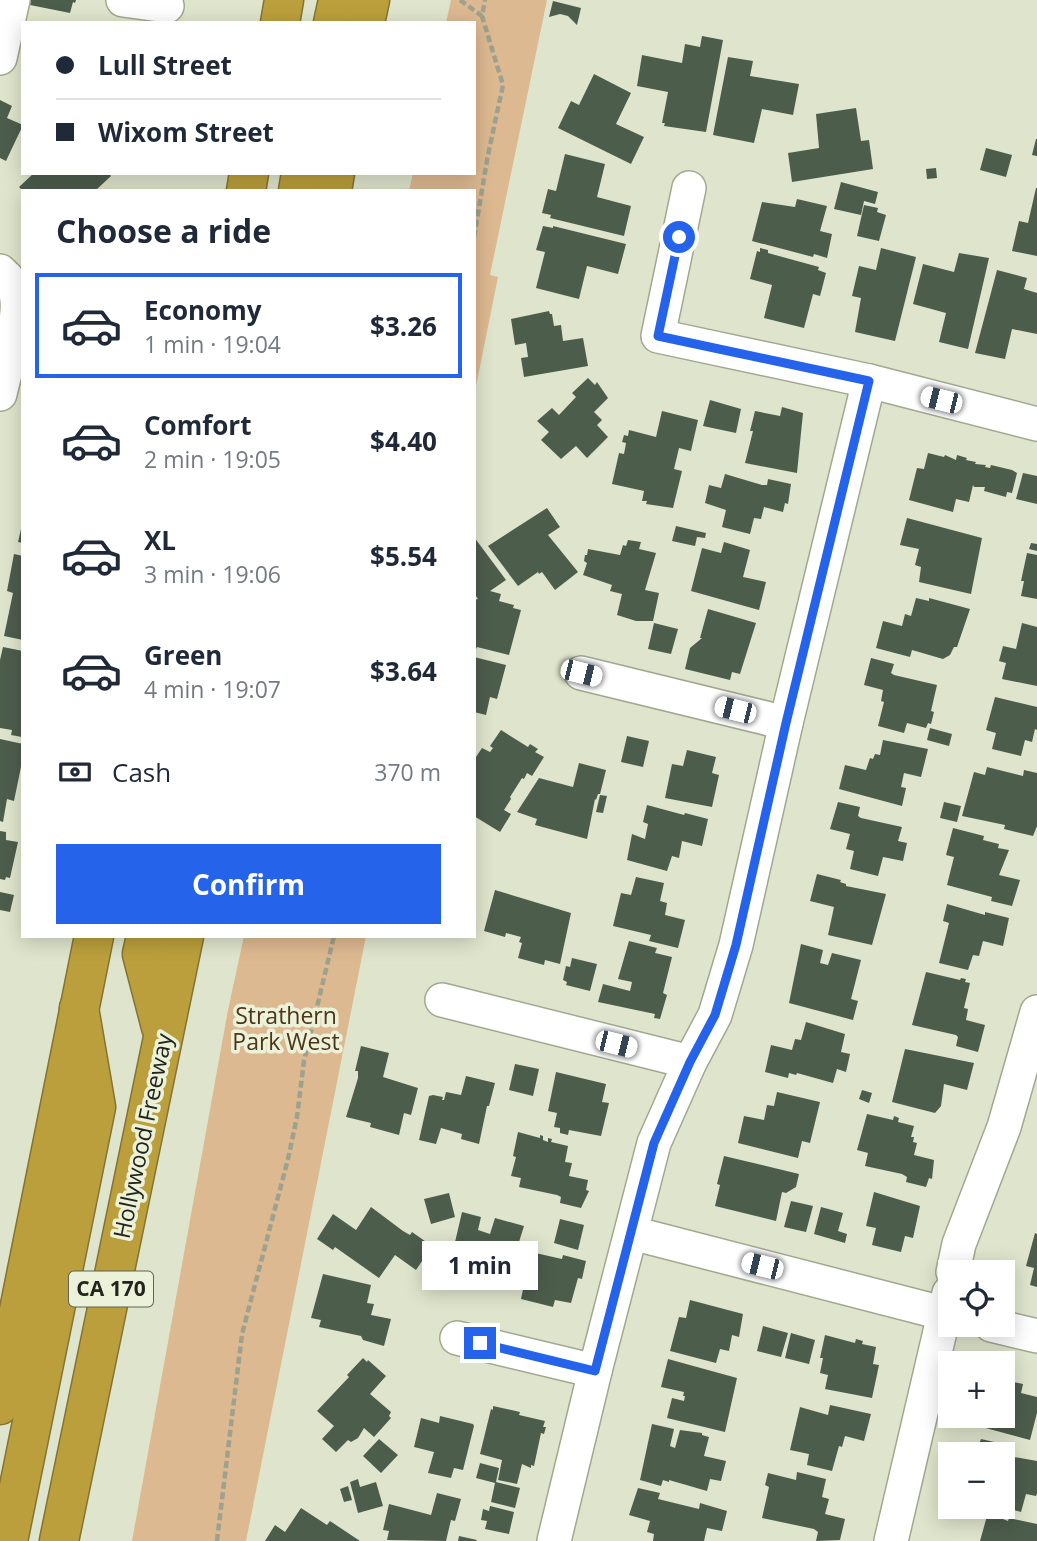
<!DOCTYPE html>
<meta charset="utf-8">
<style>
:root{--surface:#fff;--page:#f6f6f7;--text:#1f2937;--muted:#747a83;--line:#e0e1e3;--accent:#2563eb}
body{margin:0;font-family:"Open Sans",sans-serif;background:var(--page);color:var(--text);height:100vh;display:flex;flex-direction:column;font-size:26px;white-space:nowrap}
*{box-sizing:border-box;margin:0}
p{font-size:23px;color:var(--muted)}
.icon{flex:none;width:38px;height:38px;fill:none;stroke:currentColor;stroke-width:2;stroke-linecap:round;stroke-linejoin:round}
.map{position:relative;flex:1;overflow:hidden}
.drawer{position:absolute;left:21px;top:189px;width:455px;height:749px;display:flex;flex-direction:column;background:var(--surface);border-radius:0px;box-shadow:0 4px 18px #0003}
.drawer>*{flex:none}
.top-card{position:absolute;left:21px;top:21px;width:455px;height:154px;border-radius:0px;box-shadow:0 4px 18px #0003;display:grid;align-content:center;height:154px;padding:0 35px;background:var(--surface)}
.tools{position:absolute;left:938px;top:1260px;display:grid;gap:14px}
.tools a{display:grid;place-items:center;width:77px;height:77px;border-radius:0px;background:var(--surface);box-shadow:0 4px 18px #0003;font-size:35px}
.end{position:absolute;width:32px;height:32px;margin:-16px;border:9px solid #2563eb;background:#fff;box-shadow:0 0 0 4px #fff}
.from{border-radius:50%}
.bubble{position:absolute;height:49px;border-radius:0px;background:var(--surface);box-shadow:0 4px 18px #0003;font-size:23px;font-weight:700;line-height:49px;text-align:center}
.car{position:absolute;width:21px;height:42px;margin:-21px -10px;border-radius:9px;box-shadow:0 0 5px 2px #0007;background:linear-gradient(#fff 24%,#345 0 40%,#fff 0 76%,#345 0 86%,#fff 0)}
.top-card b{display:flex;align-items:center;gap:24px;height:66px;font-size:26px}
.top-card b+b{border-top:2px solid var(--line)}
.top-card i{width:18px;height:18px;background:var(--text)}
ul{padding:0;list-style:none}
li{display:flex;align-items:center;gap:21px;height:105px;margin:0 14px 10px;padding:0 21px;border:4px solid transparent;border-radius:0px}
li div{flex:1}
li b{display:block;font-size:26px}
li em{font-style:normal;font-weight:700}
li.on{border-color:var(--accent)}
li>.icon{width:63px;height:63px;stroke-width:1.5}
h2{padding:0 35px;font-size:32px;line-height:84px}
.pay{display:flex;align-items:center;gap:18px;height:77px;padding:0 35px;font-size:26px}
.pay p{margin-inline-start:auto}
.button{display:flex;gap:14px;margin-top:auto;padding:14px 35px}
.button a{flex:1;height:80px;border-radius:0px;background:var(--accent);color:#fff;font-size:28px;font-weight:700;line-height:80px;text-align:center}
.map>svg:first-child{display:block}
</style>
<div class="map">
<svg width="1037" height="1541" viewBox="0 0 1037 1541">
<rect width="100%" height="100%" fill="#dfe5cc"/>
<g fill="#ddb991">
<polygon points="451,0 547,0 490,275 498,277 474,396 474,191 409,191 413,173 474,173 474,23 446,23"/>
<polygon points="244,936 366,936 246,1541 132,1541 228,1010"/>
</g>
<g fill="#4d5d4c">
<polygon points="31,0 76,0 75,3 73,2 70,13 30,5"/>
<polygon points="553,1 581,8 577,25 568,16 560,14 549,17"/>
<polygon points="702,36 723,40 706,132 664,126 665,123 662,123 668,92 637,86 642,55 682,63 685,44 700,47"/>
<polygon points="728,57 753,61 750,76 799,84 793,115 762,109 754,143 713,135"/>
<polygon points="594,74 631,93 616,124 644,137 631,164 558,128 571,101 579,105"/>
<polygon points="0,100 12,106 7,118 23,125 6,161 0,158"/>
<polygon points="856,108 861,141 869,140 873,169 792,182 788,153 819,148 816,114"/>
<polygon points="1036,139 1037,139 1037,156 1032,155"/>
<polygon points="986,148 1012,155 1006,177 980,170"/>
<polygon points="565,154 605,164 597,197 631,206 624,236 550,218 551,215 542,213 548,189 556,191"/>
<polygon points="936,168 937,178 927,179 926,169"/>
<polygon points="34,173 109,173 111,176 95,191 23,191 19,187"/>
<polygon points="841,182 878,192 875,204 864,201 861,215 834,209"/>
<polygon points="1036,188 1037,188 1037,256 1012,251 1019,221 1028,223"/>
<polygon points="797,199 827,206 820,231 832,234 827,258 814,254 813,257 752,241 762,202 795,207"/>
<polygon points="864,205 878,208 877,212 886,215 879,241 857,236"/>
<polygon points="543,226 553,228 553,226 626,244 618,274 587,266 579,299 536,288 545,252 536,250"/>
<polygon points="760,248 768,250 768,253 819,267 818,270 826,273 820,296 813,294 804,328 764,318 772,285 750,279 757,251 760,252"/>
<polygon points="881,248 916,257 895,341 855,332 861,298 852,296 859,266 876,270"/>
<polygon points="959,253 989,258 968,349 939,342 946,313 913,304 923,264 954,272"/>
<polygon points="997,270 1027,278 1024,289 1037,293 1037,334 1012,329 1005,359 975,353"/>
<polygon points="549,311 550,314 552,314 554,326 561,325 563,341 583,338 588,366 524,377 521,358 528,357 526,343 515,345 511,319"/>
<polygon points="588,378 595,385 597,382 608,398 594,412 602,420 597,425 608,437 587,458 576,446 561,459 541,440 549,432 537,421 552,408 559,415 576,397 572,393"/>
<polygon points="710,400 741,409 736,433 703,426"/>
<polygon points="782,407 803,413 797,473 745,463 753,431 750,431 755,411 780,416"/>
<polygon points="662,411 698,420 691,451 679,448 674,469 682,471 673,508 646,504 647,501 642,501 644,491 612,484 619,453 624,454 626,443 622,442 624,435 628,436 629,430 656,437"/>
<polygon points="928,453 944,457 945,455 956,460 957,455 967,458 966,460 976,462 975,464 986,465 985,467 990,468 991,465 1012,470 1017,473 1012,493 1007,492 1006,497 984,491 985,487 974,487 973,485 969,502 956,499 953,512 909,500 917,468 924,469"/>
<polygon points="1023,473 1037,476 1037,504 1016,499"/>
<polygon points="725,474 762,485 767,485 768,479 791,484 788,504 785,503 783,512 764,507 761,519 754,518 750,534 722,527 726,510 705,503 709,485 721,488"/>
<polygon points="547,508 560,527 548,535 578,572 555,590 542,572 539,574 538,572 518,586 488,546"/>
<polygon points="907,518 982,538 971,594 919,582 921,567 915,565 919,549 900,545"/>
<polygon points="22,525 23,526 23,543 18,542"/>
<polygon points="676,526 706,533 705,538 697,537 695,546 672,541"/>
<polygon points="474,537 506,580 490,591 501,594 499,601 514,605 513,608 521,610 509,655 477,647 474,653 474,600 478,599 474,593"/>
<polygon points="628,540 641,542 639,549 656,553 645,590 659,593 653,621 636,621 617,615 622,594 610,591 612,585 583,575 587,563 584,561 585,555 587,555 588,549 620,555 623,545 626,546"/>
<polygon points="724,542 750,550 743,577 766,582 759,610 691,591 702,548 721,553"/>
<polygon points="1031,543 1037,544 1037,551 1029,549"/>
<polygon points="1027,553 1037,555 1037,599 1021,596 1024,581 1021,581"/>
<polygon points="14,554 23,556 23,640 4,636 13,593 7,591"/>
<polygon points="916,598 929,601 929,598 970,609 957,647 954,647 950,655 943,659 912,650 910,657 876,648 883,621 902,626 905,614 911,616"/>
<polygon points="708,609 756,623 740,674 732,672 730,680 685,669 690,648 702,638 700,638"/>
<polygon points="654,623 678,629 671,654 648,649"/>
<polygon points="1022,623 1037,627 1037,686 1002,679 1006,663 999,661 1003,646 1016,649"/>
<polygon points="3,647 23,651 22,737 11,735 12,730 0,728 0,660"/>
<polygon points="474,657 506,665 497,699 490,697 486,715 474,712"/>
<polygon points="871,658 894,664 891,673 894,675 937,685 931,711 934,712 931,724 928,723 926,728 907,723 904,733 878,726 884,702 881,701 883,690 864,685"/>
<polygon points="995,697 1037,707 1037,730 1035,729 1032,742 1025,740 1021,756 992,749 996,733 986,730"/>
<polygon points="930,728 952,734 949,746 927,740"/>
<polygon points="501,730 528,747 530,744 538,749 535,752 544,757 532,776 527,773 524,779 522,778 510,797 511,799 504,810 511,814 500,832 474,816 474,760 482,748 490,752 493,748 490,746"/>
<polygon points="627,736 649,741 643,767 621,762"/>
<polygon points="0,739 23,744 23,757 14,801 7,799 3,822 0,821"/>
<polygon points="883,740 928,749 921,777 904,773 901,787 906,788 902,806 839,789 845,765 866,770 870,758 873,759 875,754 880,755"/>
<polygon points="687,750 716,757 712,773 719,775 712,807 665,798 672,764 683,766"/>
<polygon points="579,763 606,770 600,794 598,794 596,800 595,799 587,839 535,825 537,819 517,812 539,778 573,787"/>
<polygon points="987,767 1023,776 1024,770 1037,773 1037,826 1033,836 1004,829 1005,825 962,816 974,772 985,775"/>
<polygon points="600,795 607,796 603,813 596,812"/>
<polygon points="838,802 860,807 858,816 861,818 902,827 898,841 907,843 903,861 883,857 878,876 850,869 854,851 846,849 850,834 830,829"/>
<polygon points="944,802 961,806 957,822 940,818"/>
<polygon points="647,805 684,815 685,813 708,819 702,846 682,841 679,858 672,856 667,871 627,860 632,834 645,839 648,824 643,822"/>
<polygon points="953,828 984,836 983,840 999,844 998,848 1009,850 999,875 1020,880 1012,906 991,901 992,897 947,885 954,857 946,855"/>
<polygon points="0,831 6,832 6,840 18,842 10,878 6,877 5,880 0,879"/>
<polygon points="817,874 841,880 840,882 846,884 846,886 886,894 872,945 828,935 834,907 810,901"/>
<polygon points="636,877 664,883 660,901 667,903 665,915 685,920 678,948 649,941 651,935 613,926 621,893 631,895"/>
<polygon points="495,890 571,913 560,964 545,960 544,965 518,958 522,943 519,942 521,937 506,933 505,937 484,931"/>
<polygon points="0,892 14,895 10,912 0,910"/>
<polygon points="947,904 985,915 985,912 1009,918 1003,946 983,941 979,956 973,955 968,970 939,963 949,923 943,921"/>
<polygon points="629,941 657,948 655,953 672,957 663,993 667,995 660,1019 654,1018 655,1014 598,1002 603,984 630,991 632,982 618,979"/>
<polygon points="801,944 823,950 820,963 828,965 832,953 861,960 851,999 858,1001 853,1020 789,1003"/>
<polygon points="572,958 597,964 590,991 566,985 567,982 563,980 566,966 570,967"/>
<polygon points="926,972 960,980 961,978 966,979 965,982 970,983 964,1008 968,1009 966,1020 985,1025 978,1052 956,1046 958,1037 956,1035 912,1025"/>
<polygon points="806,1022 845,1034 841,1052 850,1054 846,1072 837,1069 833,1083 797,1073 796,1075 789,1073 788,1078 765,1072 771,1045 792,1050 795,1039 801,1040"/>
<polygon points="361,1046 389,1053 383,1077 418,1088 411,1115 404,1113 399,1135 370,1127 371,1123 346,1117 358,1078 358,1071 355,1071"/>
<polygon points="905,1049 974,1063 967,1090 944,1084 941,1106 935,1113 892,1102"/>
<polygon points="515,1064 539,1069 533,1096 509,1090"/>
<polygon points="556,1072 606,1084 602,1102 609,1103 601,1136 569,1130 568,1135 560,1133 560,1128 554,1127 557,1113 548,1111"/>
<polygon points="466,1076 495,1083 489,1106 487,1106 479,1144 461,1139 462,1134 441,1128 436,1144 419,1140 429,1096 433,1095 443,1097 442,1100 444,1100 446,1092 461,1095"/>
<polygon points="862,1090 872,1093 869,1103 859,1099"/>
<polygon points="777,1092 820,1102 810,1143 802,1141 798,1158 738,1143 744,1116 764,1120 767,1105 774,1106"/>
<polygon points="867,1114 893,1120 894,1116 899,1118 898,1122 914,1126 911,1137 914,1137 913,1142 917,1143 914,1155 934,1160 932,1179 929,1178 926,1187 906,1182 907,1177 902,1174 865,1166 868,1153 857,1150"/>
<polygon points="518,1132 540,1138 540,1135 543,1136 543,1140 548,1142 548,1138 552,1139 551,1142 568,1146 565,1162 572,1163 569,1176 588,1180 586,1190 589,1191 581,1208 560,1203 561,1197 557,1195 519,1187 521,1178 511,1176 516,1157 513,1156"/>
<polygon points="724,1156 799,1174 796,1187 786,1193 782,1192 776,1221 715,1206 720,1185 717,1184"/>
<polygon points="874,1192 920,1206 913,1238 905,1236 901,1252 872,1245 876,1228 866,1226"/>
<polygon points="449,1193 455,1217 431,1224 424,1199"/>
<polygon points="791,1201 813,1206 806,1232 784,1227"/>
<polygon points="371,1207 403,1231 410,1235 412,1232 432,1246 416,1270 395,1255 379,1278 335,1247 333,1250 317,1239 333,1214 356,1230"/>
<polygon points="821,1207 843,1213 838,1231 847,1234 845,1243 814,1234"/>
<polygon points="462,1212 481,1217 478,1230 490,1234 495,1218 524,1226 509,1274 452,1255"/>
<polygon points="560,1219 584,1225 578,1250 554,1243"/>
<polygon points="1035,1233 1037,1234 1037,1287 1030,1285 1034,1268 1026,1266"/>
<polygon points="531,1252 562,1259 563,1255 586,1261 582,1279 578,1278 571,1303 555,1300 553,1307 521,1299"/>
<polygon points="323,1274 371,1285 367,1303 374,1304 371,1315 391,1319 384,1346 363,1340 361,1336 319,1327 321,1320 311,1318"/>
<polygon points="690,1300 743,1314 739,1337 732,1335 729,1351 720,1349 716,1363 670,1351 679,1317 686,1318"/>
<polygon points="763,1326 788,1333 781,1357 757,1351"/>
<polygon points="791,1333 815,1340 809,1364 785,1358"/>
<polygon points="825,1335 855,1343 856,1339 863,1341 862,1344 876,1347 873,1364 879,1365 872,1398 825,1389 828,1375 820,1373 823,1358 820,1358"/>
<polygon points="363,1358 367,1362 368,1360 386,1376 370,1394 391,1412 389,1416 391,1418 374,1437 364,1428 358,1438 351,1442 348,1440 336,1452 322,1439 334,1426 317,1411 349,1377 347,1375"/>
<polygon points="668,1359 737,1378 725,1432 667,1418 672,1398 684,1401 685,1396 683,1396 684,1392 661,1387"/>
<polygon points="1004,1376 1009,1377 1008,1381 1023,1384 1021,1393 1037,1397 1037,1413 1030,1440 982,1427 984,1416 1003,1416"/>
<polygon points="830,1405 871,1414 864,1441 845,1436 842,1447 839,1446 832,1471 807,1465 809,1454 790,1450 800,1407 828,1415"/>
<polygon points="493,1406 520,1412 519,1415 545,1421 543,1427 546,1427 544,1434 541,1433 534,1466 531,1465 531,1468 522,1464 517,1484 498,1480 502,1460 480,1454 491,1409 493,1410"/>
<polygon points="440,1416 473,1424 474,1426 463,1470 454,1468 451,1478 428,1473 434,1452 414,1447 421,1418 439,1423"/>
<polygon points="652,1424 674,1429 670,1446 675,1448 680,1430 702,1433 702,1435 709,1437 704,1456 726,1461 721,1481 710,1479 707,1491 669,1480 669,1482 663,1480 661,1486 640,1480"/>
<polygon points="379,1439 398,1455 381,1473 363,1456"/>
<polygon points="981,1439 1003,1444 1000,1454 975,1454"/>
<polygon points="1003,1455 1037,1461 1037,1494 1036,1496 1026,1494 1021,1512 1003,1507"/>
<polygon points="480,1463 499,1468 496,1482 520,1488 515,1508 491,1502 495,1483 476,1478"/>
<polygon points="797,1472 826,1479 822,1497 829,1499 825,1514 845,1519 840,1540 816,1541 818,1532 814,1529 762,1518 769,1487 765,1485 768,1473 796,1480"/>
<polygon points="358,1479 360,1487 376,1482 383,1506 358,1513 350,1482"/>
<polygon points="348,1486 352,1500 344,1502 340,1489"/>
<polygon points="638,1488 660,1493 658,1499 699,1509 700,1503 727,1511 722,1531 707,1528 704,1541 653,1541 654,1534 647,1532 650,1521 629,1515"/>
<polygon points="437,1493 461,1499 455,1521 451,1520 446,1541 387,1540 389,1531 383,1530 389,1504 431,1515"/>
<polygon points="490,1506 514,1512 509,1534 485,1529 487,1521 481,1520 483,1509 489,1511"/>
<polygon points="301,1508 327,1525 330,1521 360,1541 265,1541 275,1525 285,1532"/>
<polygon points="990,1514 1008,1521 1009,1518 1037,1524 1037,1541 980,1541 987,1516 989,1517"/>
<polygon points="459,1536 477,1540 476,1541 458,1541"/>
</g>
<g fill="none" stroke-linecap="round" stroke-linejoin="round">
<g stroke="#a2a890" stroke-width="36">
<g id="minor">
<polyline points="123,0 167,6"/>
<polyline points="0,58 13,0"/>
<polyline points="689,188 658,336 869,381 1037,424"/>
<path d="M0,271C7,277 14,285 16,294C22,315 5,371 0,394"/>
<polyline points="581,673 786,723"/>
<polyline points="442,1000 690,1062"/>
<polyline points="632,1233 950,1315"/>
<polyline points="953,1272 959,1244 1004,1127 1037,1012"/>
<polyline points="991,1325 1037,1336"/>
<polyline points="457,1338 595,1371"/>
<polyline points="554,1541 595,1371 654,1143 690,1062 715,1015 736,945 786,723 869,381"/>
<polyline points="891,1541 949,1293"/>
</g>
</g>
<g stroke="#857431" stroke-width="41">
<g id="highway">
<polyline points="280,23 284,0"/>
<polyline points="333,23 338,0"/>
<polyline points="365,23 370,0"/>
<polyline points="246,191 249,173"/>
<polyline points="298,191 301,173"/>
<polyline points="332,191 335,173"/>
<polyline points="146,936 142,954 161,1027"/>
<polyline points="0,1405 94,936"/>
<polyline points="8,1541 96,1107 79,1008"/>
<polyline points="59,1541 184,936"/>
</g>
</g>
<g stroke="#9da18e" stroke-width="4.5" stroke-dasharray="7 3.5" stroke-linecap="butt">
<polyline points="460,0 482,16"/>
<polyline points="474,237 488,155 503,85 482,16 485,0"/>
<polyline points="217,1541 242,1334 288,1159 297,1117 304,1061 334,936"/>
</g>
<use href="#minor" stroke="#fff" stroke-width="33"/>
<use href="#highway" stroke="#ba9f3c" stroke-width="38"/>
</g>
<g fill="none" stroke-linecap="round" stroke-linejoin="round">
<polyline stroke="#2563eb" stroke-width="9" points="480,1343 595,1371 654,1143 690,1062 715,1015 736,945 786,723 869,381 658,336 679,237"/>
</g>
<g text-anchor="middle" stroke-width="7" stroke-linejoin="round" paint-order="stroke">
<rect fill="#ecf2d9" stroke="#5f6255" stroke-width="2" x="69" y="1271.5" width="84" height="35" rx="5"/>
<g font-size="21" font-weight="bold" fill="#23251c">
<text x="111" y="1296">CA 170</text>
</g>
<g font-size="23" fill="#4d3519" stroke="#ecf2d9">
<text x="286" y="1024">Strathern<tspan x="286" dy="26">Park West</tspan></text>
</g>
<g font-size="23" fill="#23251c" stroke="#ecf2d9">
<text transform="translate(143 1136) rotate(-78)" y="8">Hollywood Freeway</text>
</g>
</g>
</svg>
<div class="tools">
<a><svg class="icon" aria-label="locate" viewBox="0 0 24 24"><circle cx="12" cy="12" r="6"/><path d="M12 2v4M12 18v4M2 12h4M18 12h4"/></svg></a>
<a>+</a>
<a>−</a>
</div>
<i class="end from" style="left:679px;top:237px"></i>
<i class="end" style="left:480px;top:1343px"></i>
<div class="bubble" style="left:422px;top:1241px;width:116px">1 min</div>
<i class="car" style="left:941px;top:400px;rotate:284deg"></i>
<i class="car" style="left:581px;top:673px;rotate:104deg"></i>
<i class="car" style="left:735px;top:710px;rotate:284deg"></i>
<i class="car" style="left:616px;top:1044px;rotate:104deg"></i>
<i class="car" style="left:762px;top:1266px;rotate:284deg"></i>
<div class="top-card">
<b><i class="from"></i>Lull Street</b>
<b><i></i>Wixom Street</b>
</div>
<section class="drawer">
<h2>Choose a ride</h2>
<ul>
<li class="on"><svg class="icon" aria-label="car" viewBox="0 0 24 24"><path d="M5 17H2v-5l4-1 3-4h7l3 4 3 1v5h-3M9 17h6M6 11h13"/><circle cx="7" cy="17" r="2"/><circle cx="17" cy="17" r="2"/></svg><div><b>Economy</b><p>1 min · 19:04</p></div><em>$3.26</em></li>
<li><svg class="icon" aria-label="car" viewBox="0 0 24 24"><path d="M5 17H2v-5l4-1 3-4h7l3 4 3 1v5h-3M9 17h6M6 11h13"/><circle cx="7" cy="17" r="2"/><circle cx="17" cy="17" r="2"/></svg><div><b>Comfort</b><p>2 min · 19:05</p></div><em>$4.40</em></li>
<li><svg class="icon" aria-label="car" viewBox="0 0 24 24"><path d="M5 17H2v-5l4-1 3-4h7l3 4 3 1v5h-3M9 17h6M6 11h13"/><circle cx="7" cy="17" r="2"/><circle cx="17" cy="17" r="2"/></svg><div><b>XL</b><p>3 min · 19:06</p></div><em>$5.54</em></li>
<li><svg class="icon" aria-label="car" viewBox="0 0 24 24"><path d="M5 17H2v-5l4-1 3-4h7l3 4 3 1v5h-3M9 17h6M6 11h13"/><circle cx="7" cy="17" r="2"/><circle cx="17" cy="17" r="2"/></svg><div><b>Green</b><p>4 min · 19:07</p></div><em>$3.64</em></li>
</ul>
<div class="pay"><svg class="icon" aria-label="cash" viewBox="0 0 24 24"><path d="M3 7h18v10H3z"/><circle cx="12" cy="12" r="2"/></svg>Cash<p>370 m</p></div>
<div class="button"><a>Confirm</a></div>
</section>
</div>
